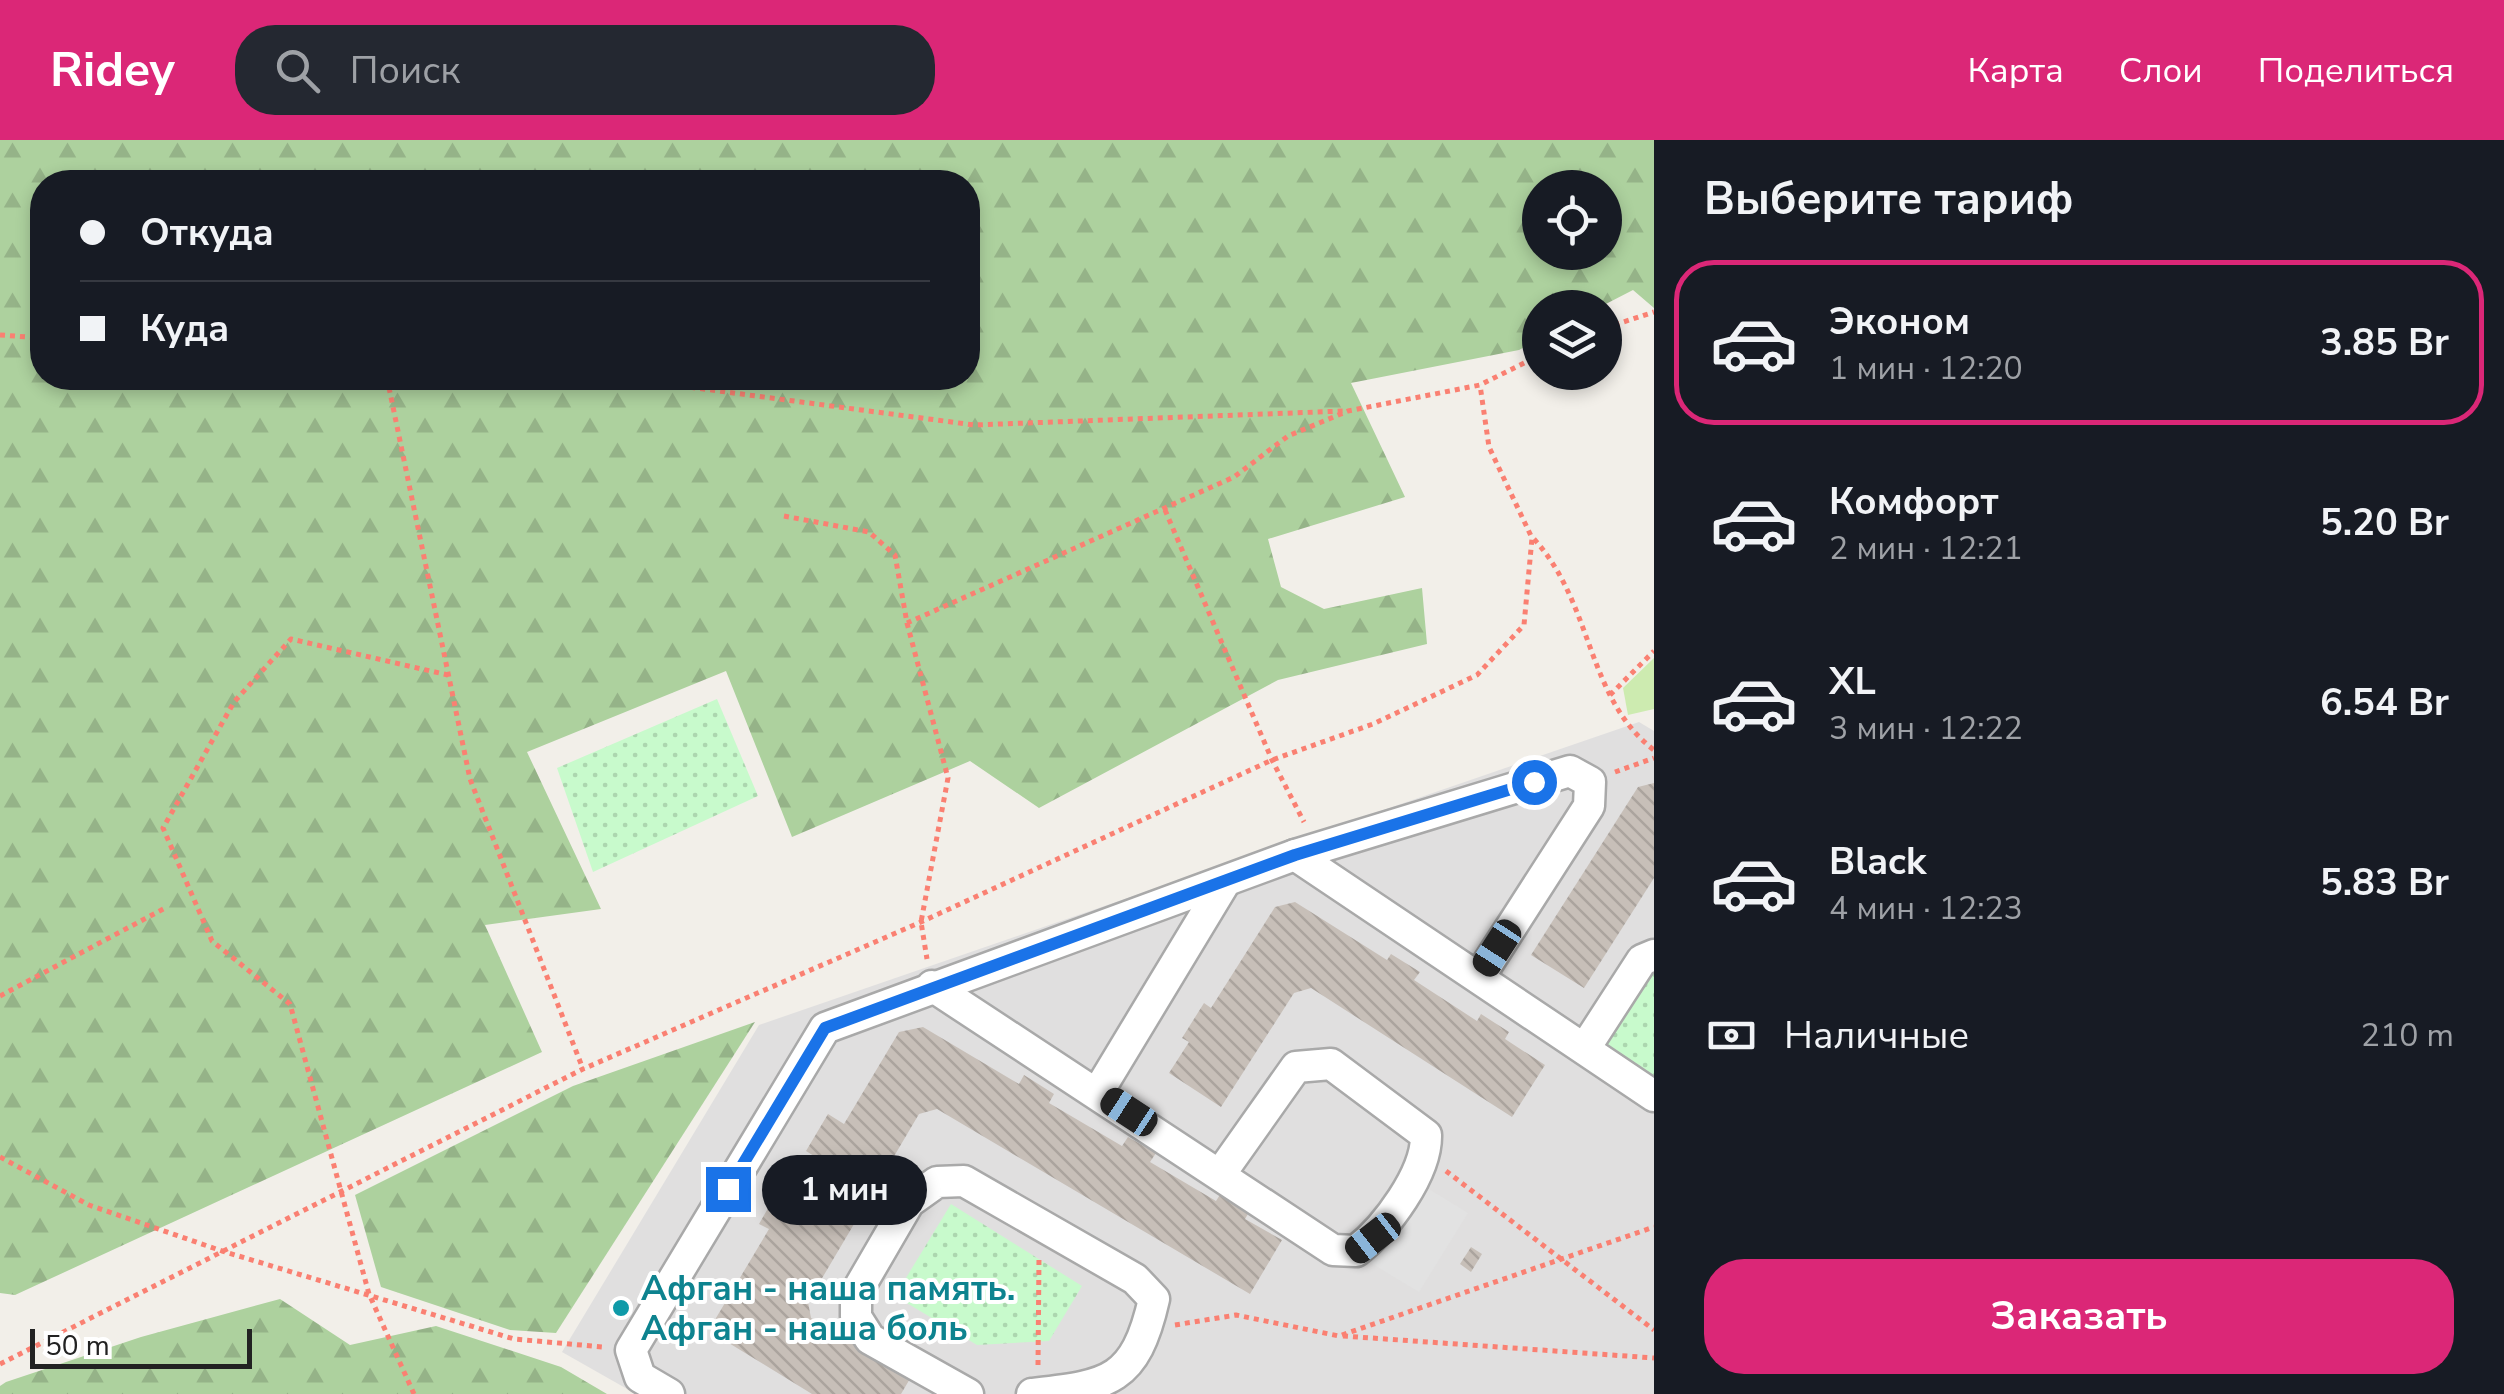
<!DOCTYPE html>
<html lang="ru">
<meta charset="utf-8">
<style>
:root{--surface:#171b24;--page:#242831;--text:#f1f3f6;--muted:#9ea1a6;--line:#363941;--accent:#db2777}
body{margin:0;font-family:"Nunito Sans",sans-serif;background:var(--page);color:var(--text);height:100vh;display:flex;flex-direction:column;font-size:38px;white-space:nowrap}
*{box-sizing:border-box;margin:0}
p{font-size:32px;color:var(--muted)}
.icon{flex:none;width:55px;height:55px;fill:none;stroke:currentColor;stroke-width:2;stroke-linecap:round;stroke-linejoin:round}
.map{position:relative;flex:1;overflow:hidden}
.drawer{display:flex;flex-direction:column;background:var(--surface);width:850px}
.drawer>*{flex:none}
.hud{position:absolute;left:30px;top:30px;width:950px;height:220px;border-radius:40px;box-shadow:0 5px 15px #0003;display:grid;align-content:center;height:220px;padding:0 50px;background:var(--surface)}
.tools{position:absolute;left:1522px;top:30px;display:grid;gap:20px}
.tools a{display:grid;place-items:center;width:100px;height:100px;border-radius:50%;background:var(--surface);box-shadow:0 5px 15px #0003;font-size:50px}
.scale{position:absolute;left:30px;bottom:25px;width:222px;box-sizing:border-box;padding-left:10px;border:5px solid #222;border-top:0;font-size:28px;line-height:35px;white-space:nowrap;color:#222;-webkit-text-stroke:8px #fff;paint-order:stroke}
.end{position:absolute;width:45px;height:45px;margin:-22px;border:12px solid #1a73e8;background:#fff;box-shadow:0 0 0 5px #fff}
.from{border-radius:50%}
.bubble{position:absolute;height:70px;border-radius:35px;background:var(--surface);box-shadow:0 5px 15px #0003;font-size:32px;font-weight:700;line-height:70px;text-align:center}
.car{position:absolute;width:30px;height:60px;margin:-30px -15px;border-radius:12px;box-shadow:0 0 8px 2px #0007;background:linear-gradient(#222 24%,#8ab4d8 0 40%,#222 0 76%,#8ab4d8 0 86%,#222 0)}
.hud b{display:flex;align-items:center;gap:35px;height:95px;font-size:38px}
.hud b+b{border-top:2px solid var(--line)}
.hud i{width:25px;height:25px;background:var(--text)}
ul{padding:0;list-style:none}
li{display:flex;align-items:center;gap:30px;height:165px;margin:0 20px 15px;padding:0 30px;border:5px solid transparent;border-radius:40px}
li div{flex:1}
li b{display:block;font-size:38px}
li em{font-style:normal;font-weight:700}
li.on{border-color:var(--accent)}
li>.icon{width:90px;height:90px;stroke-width:1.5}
h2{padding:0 50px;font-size:45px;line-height:120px}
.pay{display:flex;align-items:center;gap:25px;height:110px;padding:0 50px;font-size:38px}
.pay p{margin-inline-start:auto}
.cta{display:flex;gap:20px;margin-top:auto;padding:20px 50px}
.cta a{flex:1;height:115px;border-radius:40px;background:var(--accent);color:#fff;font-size:40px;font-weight:700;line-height:115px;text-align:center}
header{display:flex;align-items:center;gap:60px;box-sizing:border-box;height:140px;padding:0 50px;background:var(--accent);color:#fff}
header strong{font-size:48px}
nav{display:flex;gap:55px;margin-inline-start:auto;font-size:35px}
.search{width:700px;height:90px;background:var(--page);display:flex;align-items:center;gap:25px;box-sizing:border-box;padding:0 35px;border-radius:40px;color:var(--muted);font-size:38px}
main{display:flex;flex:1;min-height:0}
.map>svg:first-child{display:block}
</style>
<header>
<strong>Ridey</strong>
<div class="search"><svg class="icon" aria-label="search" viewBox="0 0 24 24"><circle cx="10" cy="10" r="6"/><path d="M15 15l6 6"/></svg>Поиск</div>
<nav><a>Карта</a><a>Слои</a><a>Поделиться</a></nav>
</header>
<main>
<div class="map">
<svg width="1654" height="1254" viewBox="0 0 1654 1254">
<defs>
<pattern id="forest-firs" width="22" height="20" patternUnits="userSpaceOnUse" patternTransform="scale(2.5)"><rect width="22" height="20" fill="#add19e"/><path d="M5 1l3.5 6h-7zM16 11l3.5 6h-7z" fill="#95b388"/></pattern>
<pattern id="park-dots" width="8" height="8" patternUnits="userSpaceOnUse" patternTransform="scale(2.5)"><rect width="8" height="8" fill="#c8facc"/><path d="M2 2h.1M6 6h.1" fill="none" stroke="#acd6af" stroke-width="1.8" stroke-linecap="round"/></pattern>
<pattern id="building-back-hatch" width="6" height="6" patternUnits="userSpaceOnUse" patternTransform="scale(2.5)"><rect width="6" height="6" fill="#c7bfb8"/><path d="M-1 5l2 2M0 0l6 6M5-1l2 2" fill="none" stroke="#aba49e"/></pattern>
</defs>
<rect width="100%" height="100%" fill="#f2efe9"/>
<polygon fill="#e0dfdf" points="1639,582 1654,591 1654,1254 636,1254 562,1212 759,885"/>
<polygon fill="#cdebb0" points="1654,518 1654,569 1628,575 1623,548"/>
<g fill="url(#forest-firs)" fill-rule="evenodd">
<path d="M0,0H1654V168L1633,150L1600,167L1540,168V199L1519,210L1351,243L1405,357L1268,399L1281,447L1324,469L1422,448L1427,504L1278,540L1039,668L970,621L792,697L726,531L527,612L601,769L485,785L542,912L15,1155L0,1153ZM42,42H968V238H42ZM1540,48H1605V112H1540Z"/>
<polygon points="755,882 556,1193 510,1190 381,1147 355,1055 573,946"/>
<polygon points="280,1159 350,1205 436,1186 561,1227 607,1254 0,1254 0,1246 6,1242 141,1197"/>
</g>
<g fill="url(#park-dots)">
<polygon points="717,559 758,656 593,732 557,628"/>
<polygon points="1654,823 1654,947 1594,905"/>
<polygon points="951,1064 1082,1146 1049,1201 977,1205 895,1156"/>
</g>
<polygon fill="#e2e2e2" points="1419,1043 1468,1073 1419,1152 1371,1123"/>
<g fill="url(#building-back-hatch)">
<polygon points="1654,643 1654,738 1584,848 1531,815 1638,647"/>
<polygon points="1295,762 1387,820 1391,814 1420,832 1414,840 1477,881 1481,874 1509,892 1505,899 1545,925 1512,977 1311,848 1294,853 1221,967 1169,933 1189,902 1182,898 1204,863 1211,868 1275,767"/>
<polygon points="923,887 1019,944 1024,935 1054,954 1049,963 1122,1006 1128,997 1156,1013 1150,1022 1216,1061 1223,1050 1252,1067 1245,1079 1282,1100 1250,1154 937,969 919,974 808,1162 811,1178 911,1237 901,1254 812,1254 719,1197 716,1178 769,1089 759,1084 778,1051 789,1058 814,1016 806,1011 828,974 844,984 899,892"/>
<polygon points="1471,1107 1482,1114 1471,1132 1460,1124"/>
</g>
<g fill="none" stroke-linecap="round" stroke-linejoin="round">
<g stroke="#a9a9a9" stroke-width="35">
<g id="minor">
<polyline points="1295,715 1570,631 1590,642 1589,666 1479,837"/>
<path d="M932,846L1333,1110L1356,1111C1386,1088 1427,1033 1426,995L1331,924L1296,927L1221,1033"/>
<polyline points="1585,908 1642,820 1654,815"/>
<polyline points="1098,952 1225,742"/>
<polyline points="669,1254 640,1237 631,1210 825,888 1295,715 1654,956"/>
<path d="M968,1254L870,1199L856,1177V1153L909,1062L937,1042L964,1041L1135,1139L1154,1159C1135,1243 1108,1245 1032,1254"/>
</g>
</g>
<g stroke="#fa8072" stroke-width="5" stroke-dasharray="5 5" stroke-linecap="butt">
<polyline points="1605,188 1654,172"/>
<polyline points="0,195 42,198"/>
<polyline points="387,238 470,639 583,929"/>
<polyline points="621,238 974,285 1344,271"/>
<polyline points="1165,370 1272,620 1304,682"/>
<polyline points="784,376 869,392 895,415 907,483 1234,337 1288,296 1348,271 1480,245 1540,215"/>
<path d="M1534,399C1594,465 1586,558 1654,610"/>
<polyline points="907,483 948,638 921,782 927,819"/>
<polyline points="1610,555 1654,511"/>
<polyline points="1615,632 1654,618"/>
<polyline points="0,856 167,767"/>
<polyline points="0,1017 89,1065 222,1111 514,1199 603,1207"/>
<polyline points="1446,1031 1654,1190"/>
<polyline points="1175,1185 1236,1175 1339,1196 1654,1087"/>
<polyline points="1343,1196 1654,1218"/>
<polyline points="0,1224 583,929 921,782 1272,620 1373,584 1477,535 1524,485 1532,398 1489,307 1480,245"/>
<polyline points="1038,1225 1039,1116"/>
<polyline points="414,1254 369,1154 290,864 212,801 163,688 234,562 291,499 448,535"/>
</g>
<use href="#minor" stroke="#fff" stroke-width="30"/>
</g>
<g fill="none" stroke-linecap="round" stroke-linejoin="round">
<polyline stroke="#1a73e8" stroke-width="12" points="728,1049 825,888 1295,715 1534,642"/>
</g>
<circle fill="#0f9aa8" stroke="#fff" stroke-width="4" cx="621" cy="1168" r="10"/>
<g text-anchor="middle" stroke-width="8" stroke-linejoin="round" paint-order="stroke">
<g font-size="35" font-weight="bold" fill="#0d838f" stroke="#fff" text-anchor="start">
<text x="641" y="1160">Афган - наша память.<tspan x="641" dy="40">Афган - наша боль</tspan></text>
</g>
</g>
</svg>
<div class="tools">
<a><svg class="icon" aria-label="locate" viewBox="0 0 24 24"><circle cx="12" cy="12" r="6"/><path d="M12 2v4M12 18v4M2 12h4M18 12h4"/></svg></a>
<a><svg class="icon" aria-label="layers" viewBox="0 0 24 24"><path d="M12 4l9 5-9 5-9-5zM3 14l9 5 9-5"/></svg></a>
</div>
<div class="scale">50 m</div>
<i class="end from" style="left:1534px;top:642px"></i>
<i class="end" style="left:728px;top:1049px"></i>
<div class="bubble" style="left:762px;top:1015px;width:165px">1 мин</div>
<i class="car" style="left:1497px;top:808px;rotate:213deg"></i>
<i class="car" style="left:1129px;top:972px;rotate:303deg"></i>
<i class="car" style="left:1373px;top:1098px;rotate:232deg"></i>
<div class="hud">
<b><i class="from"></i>Откуда</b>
<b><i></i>Куда</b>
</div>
</div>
<section class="drawer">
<h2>Выберите тариф</h2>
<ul>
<li class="on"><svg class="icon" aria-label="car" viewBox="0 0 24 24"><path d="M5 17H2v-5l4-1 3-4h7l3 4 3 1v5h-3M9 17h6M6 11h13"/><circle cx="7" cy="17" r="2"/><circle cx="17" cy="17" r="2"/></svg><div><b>Эконом</b><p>1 мин · 12:20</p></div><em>3.85 Br</em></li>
<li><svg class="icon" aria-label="car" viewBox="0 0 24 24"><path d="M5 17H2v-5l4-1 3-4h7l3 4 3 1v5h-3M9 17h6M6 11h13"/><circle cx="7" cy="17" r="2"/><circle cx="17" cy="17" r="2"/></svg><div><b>Комфорт</b><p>2 мин · 12:21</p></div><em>5.20 Br</em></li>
<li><svg class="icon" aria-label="car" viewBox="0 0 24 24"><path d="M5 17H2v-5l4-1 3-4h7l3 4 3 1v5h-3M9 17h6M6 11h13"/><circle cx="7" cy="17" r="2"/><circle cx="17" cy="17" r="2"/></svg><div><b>XL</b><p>3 мин · 12:22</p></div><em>6.54 Br</em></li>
<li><svg class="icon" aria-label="car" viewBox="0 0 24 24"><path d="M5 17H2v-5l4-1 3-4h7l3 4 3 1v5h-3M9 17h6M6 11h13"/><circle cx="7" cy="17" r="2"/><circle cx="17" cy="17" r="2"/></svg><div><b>Black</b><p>4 мин · 12:23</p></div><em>5.83 Br</em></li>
</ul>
<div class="pay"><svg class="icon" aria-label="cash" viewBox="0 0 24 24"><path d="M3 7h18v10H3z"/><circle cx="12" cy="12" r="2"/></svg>Наличные<p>210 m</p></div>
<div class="cta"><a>Заказать</a></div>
</section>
</main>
